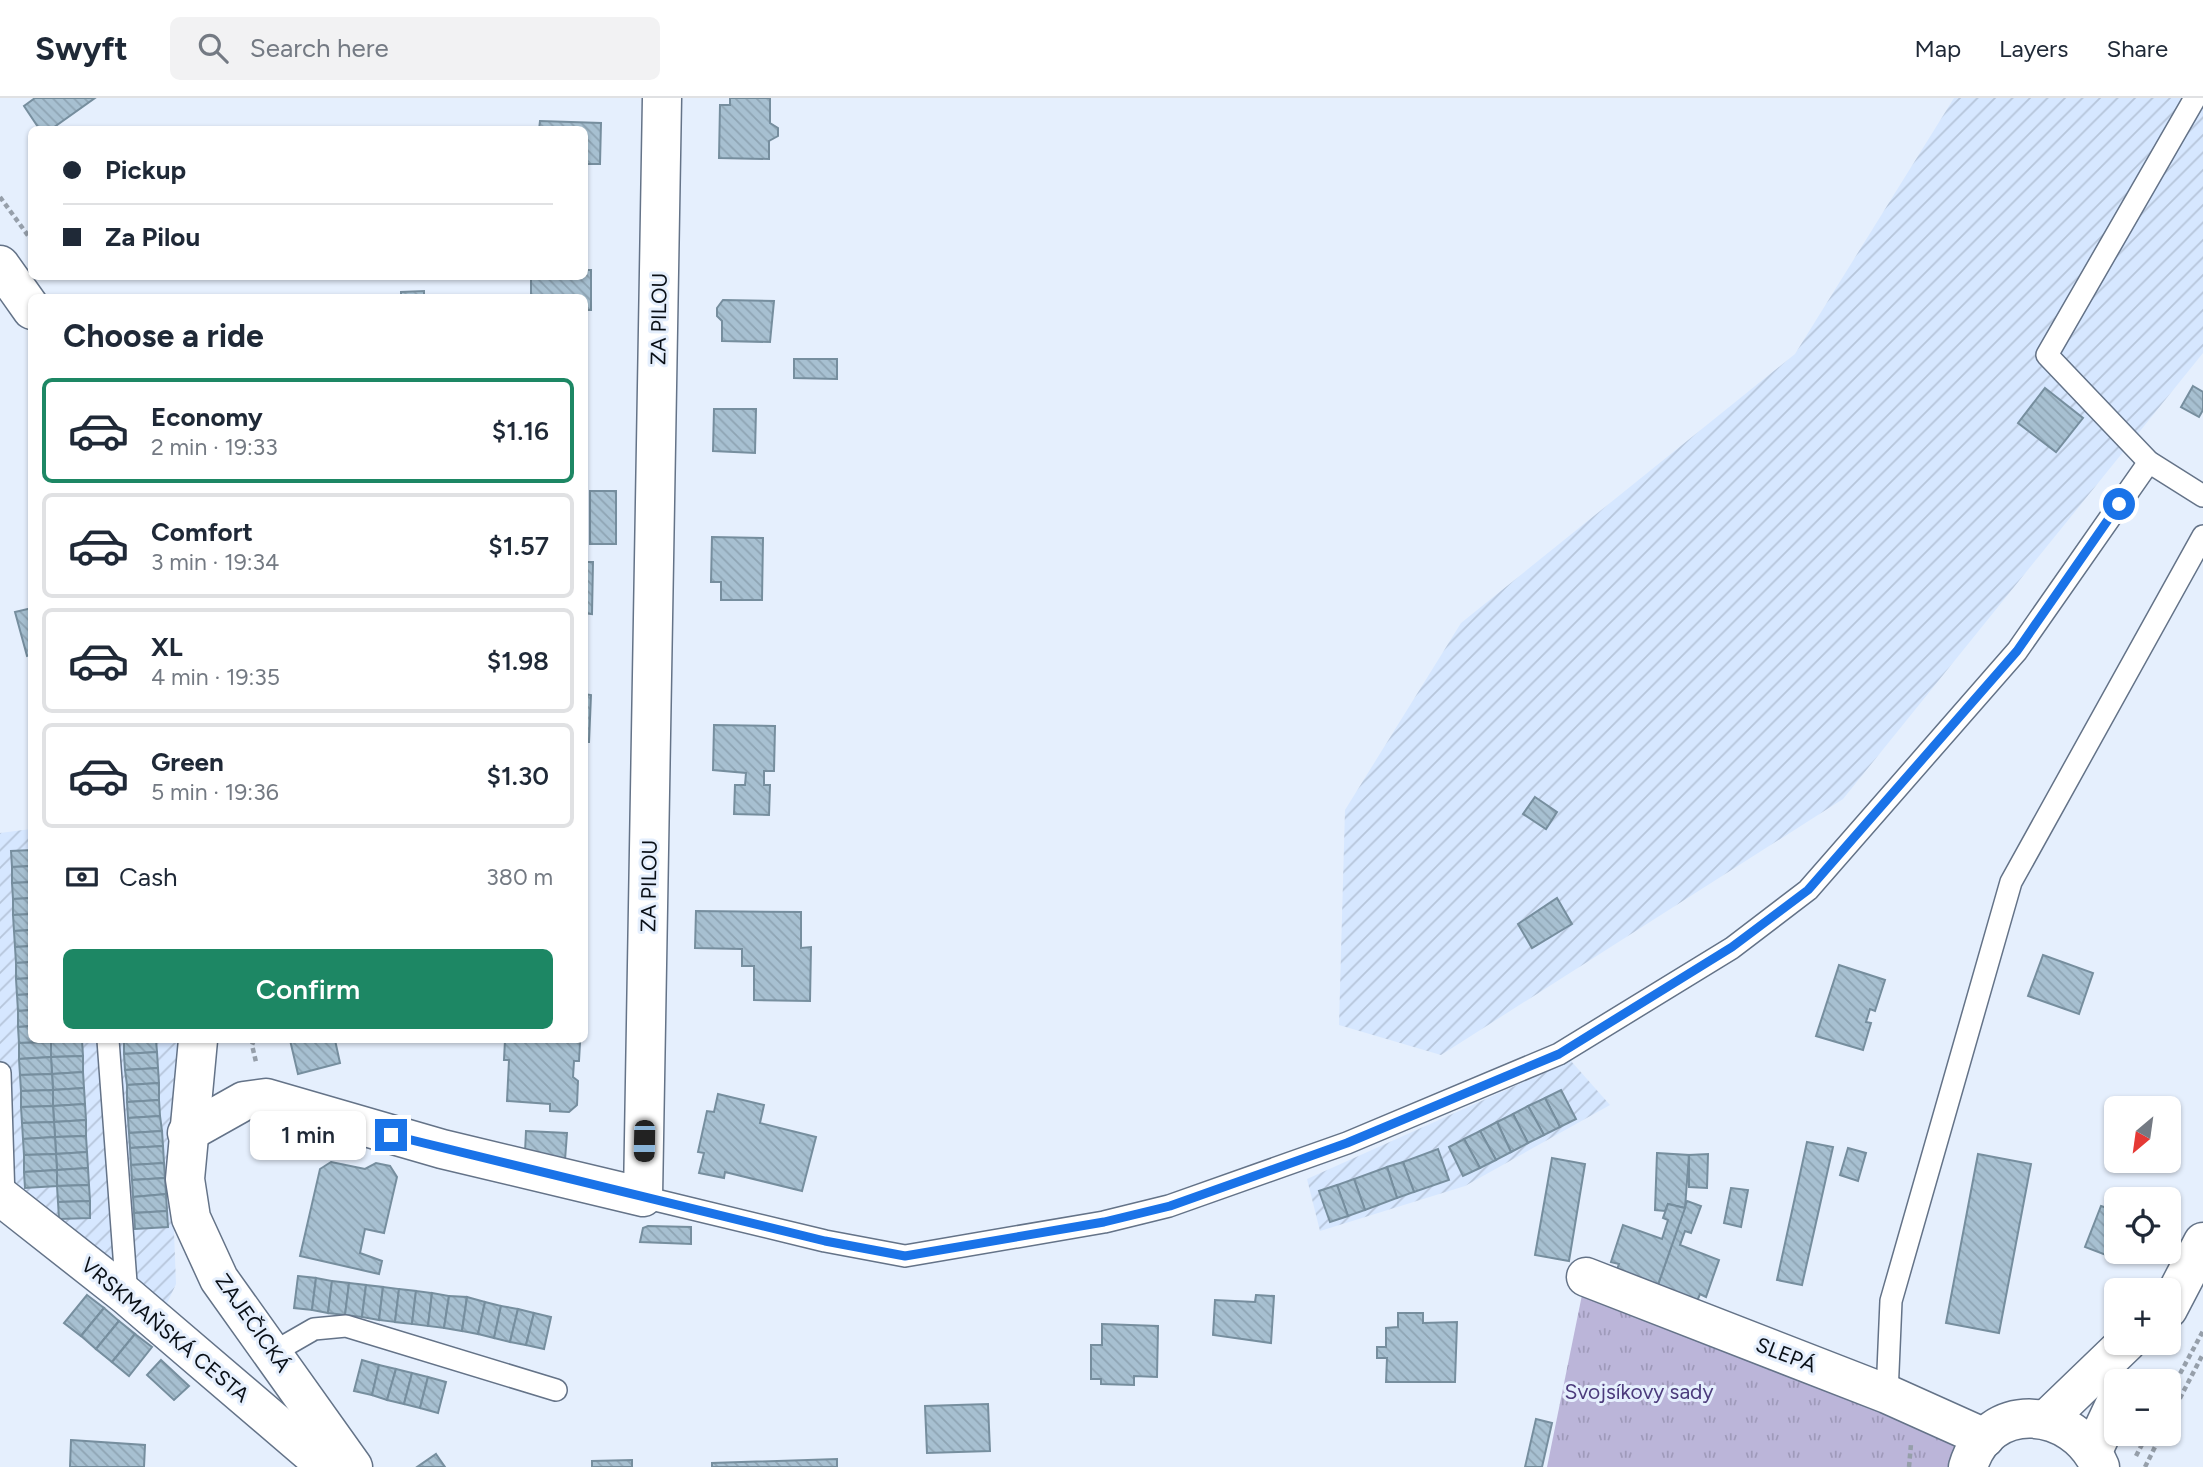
<!DOCTYPE html>
<meta charset="utf-8">
<style>
:root{--surface:#fff;--page:#f2f2f3;--text:#1f2937;--muted:#747a83;--line:#e0e1e3;--accent:#1d8764}
body{margin:0;font-family:Figtree,sans-serif;background:var(--page);color:var(--text);height:100vh;display:flex;flex-direction:column;font-size:26px;white-space:nowrap}
*{box-sizing:border-box;margin:0}
p{font-size:23px;color:var(--muted)}
.icon{flex:none;width:38px;height:38px;fill:none;stroke:currentColor;stroke-width:2;stroke-linecap:round;stroke-linejoin:round}
.map{position:relative;flex:1;overflow:hidden}
.side{position:absolute;left:28px;top:196px;width:560px;height:749px;display:flex;flex-direction:column;background:var(--surface);border-radius:10px;box-shadow:0 2px 5px #0004}
.side>*{flex:none}
.guide{position:absolute;left:28px;top:28px;width:560px;height:154px;border-radius:10px;box-shadow:0 2px 5px #0004;display:grid;align-content:center;height:154px;padding:0 35px;background:var(--surface)}
.needle{width:46px;rotate:209deg}
.buttons{position:absolute;left:2104px;top:998px;display:grid;gap:14px}
.buttons a{display:grid;place-items:center;width:77px;height:77px;border-radius:10px;background:var(--surface);box-shadow:0 2px 5px #0004;font-size:35px}
.end{position:absolute;width:32px;height:32px;margin:-16px;border:9px solid #1a73e8;background:#fff;box-shadow:0 0 0 4px #fff}
.from{border-radius:50%}
.bubble{position:absolute;height:49px;border-radius:10px;background:var(--surface);box-shadow:0 2px 5px #0004;font-size:23px;font-weight:600;line-height:49px;text-align:center}
.car{position:absolute;width:21px;height:42px;margin:-21px -10px;border-radius:9px;box-shadow:0 0 5px 2px #0007;background:linear-gradient(#222 24%,#8ab4d8 0 40%,#222 0 76%,#8ab4d8 0 86%,#222 0)}
.guide b{display:flex;align-items:center;gap:24px;height:66px;font-size:26px}
.guide b+b{border-top:2px solid var(--line)}
.guide i{width:18px;height:18px;background:var(--text)}
ul{padding:0;list-style:none}
li{display:flex;align-items:center;gap:21px;height:105px;margin:0 14px 10px;padding:0 21px;border:4px solid var(--line);border-radius:10px}
li div{flex:1}
li b{display:block;font-size:26px}
li em{font-style:normal;font-weight:600}
li.active{border-color:var(--accent)}
li>.icon{width:63px;height:63px;stroke-width:1.5}
h2{padding:0 35px;font-size:32px;line-height:84px}
.pay{display:flex;align-items:center;gap:18px;height:77px;padding:0 35px;font-size:26px}
.pay p{margin-inline-start:auto}
.button{display:flex;gap:14px;margin-top:auto;padding:14px 35px}
.button a{flex:1;height:80px;border-radius:10px;background:var(--accent);color:#fff;font-size:28px;font-weight:600;line-height:80px;text-align:center}
header{display:flex;align-items:center;gap:42px;box-sizing:border-box;height:98px;padding:0 35px;background:var(--surface);border-bottom:2px solid var(--line)}
header strong{font-size:33px}
nav{display:flex;gap:38px;margin-inline-start:auto;font-size:24px}
.search{width:490px;height:63px;background:var(--page);display:flex;align-items:center;gap:18px;box-sizing:border-box;padding:0 24px;border-radius:10px;color:var(--muted);font-size:26px}
.map>svg:first-child{display:block}
</style>
<header>
<strong>Swyft</strong>
<div class="search"><svg class="icon" aria-label="search" viewBox="0 0 24 24"><circle cx="10" cy="10" r="6"/><path d="M15 15l6 6"/></svg>Search here</div>
<nav><a>Map</a><a>Layers</a><a>Share</a></nav>
</header>
<div class="map">
<svg width="2203" height="1369" viewBox="0 0 2203 1369">
<defs>
<pattern id="industrial-furrows" width="10" height="10" patternUnits="userSpaceOnUse" patternTransform="scale(1.75)"><rect width="10" height="10" fill="#d6e7ff"/><path d="M-1 1l2-2M0 10L10 0M9 11l2-2" fill="none" stroke="#b6c5da"/></pattern>
<pattern id="grass-tufts" width="24" height="20" patternUnits="userSpaceOnUse" patternTransform="scale(1.75)"><rect width="24" height="20" fill="#bbb5d9"/><path d="M3 7l-1-3M5 7V3M7 7l1-3M15 17l-1-3M17 17v-4M19 17l1-3" fill="none" stroke="#9f9aba"/></pattern>
<pattern id="building-back-hatch" width="6" height="6" patternUnits="userSpaceOnUse" patternTransform="scale(1.75)"><rect width="6" height="6" fill="#a7c0d1"/><path d="M-1 5l2 2M0 0l6 6M5-1l2 2" fill="none" stroke="#8ea4b3"/></pattern>
</defs>
<rect width="100%" height="100%" fill="#e5effd"/>
<g fill="url(#industrial-furrows)">
<polygon points="1954,0 2203,0 2203,255 1843,701 1441,957 1339,927 1345,712 1461,525 1795,256"/>
<polygon points="31,731 32,942 178,942 172,1080 176,1186 164,1212 0,1084 0,735"/>
<polygon points="1571,963 1610,1007 1465,1088 1320,1133 1307,1081"/>
</g>
<polygon fill="url(#grass-tufts)" points="1583,1192 1963,1338 1955,1369 1547,1369"/>
<g fill="url(#building-back-hatch)" stroke="#768e9e" stroke-width="2">
<polygon points="35,0 95,0 50,32 40,32 24,8"/>
<polygon points="730,0 770,0 770,25 778,30 778,38 769,43 769,61 719,60 720,7 730,7"/>
<polygon points="540,23 601,25 600,66 584,66 584,32 539,32"/>
<polygon points="584,172 591,172 591,212 584,212 584,200 531,200 531,178 584,178"/>
<polygon points="424,193 424,200 401,200 401,194"/>
<polygon points="723,202 774,203 770,244 722,243 722,223 717,218 717,210"/>
<polygon points="794,261 837,261 837,281 794,280"/>
<polygon points="2193,288 2203,294 2203,312 2199,319 2181,309"/>
<polygon points="2045,290 2083,320 2056,354 2018,325"/>
<polygon points="714,311 756,311 755,355 713,353"/>
<rect x="590" y="393" width="26" height="53"/>
<polygon points="712,439 763,440 762,502 721,502 721,484 711,484"/>
<polygon points="584,464 593,464 592,516 584,515"/>
<polygon points="32,510 32,556 27,558 15,514"/>
<polygon points="584,596 591,597 589,644 584,644"/>
<polygon points="714,627 775,628 774,673 764,673 764,687 770,687 769,717 734,716 735,687 745,687 746,675 713,672"/>
<polygon points="1535,699 1557,714 1546,731 1523,716"/>
<polygon points="32,752 32,768 12,769 11,753"/>
<rect x="584" y="764" width="3" height="48"/>
<polygon points="32,768 32,784 12,785 12,769"/>
<polygon points="32,784 32,800 13,801 12,785"/>
<polygon points="32,800 32,816 13,817 13,801"/>
<polygon points="1557,800 1572,826 1532,850 1518,826"/>
<polygon points="696,813 801,814 801,850 811,849 810,903 754,902 754,868 742,868 742,851 695,850"/>
<polygon points="32,816 32,832 14,833 13,817"/>
<polygon points="32,832 32,848 15,849 14,833"/>
<polygon points="32,848 32,864 16,865 15,849"/>
<polygon points="2043,857 2093,875 2079,916 2028,898"/>
<polygon points="32,864 32,880 16,881 16,865"/>
<polygon points="1839,867 1885,882 1875,913 1870,911 1866,924 1871,925 1863,952 1816,938"/>
<polygon points="32,880 32,896 17,897 16,881"/>
<polygon points="32,896 32,912 18,913 17,897"/>
<polygon points="32,912 32,928 18,929 18,913"/>
<polygon points="32,928 32,942 51,944 19,945 18,929"/>
<polygon points="82,942 83,958 51,959 51,944"/>
<polygon points="124,942 156,942 157,954 124,956"/>
<polygon points="290,942 335,942 340,965 298,976"/>
<polygon points="505,942 575,942 580,945 579,963 574,963 573,979 578,983 577,1007 569,1014 550,1013 550,1006 507,1003 509,962 504,962"/>
<polygon points="51,944 51,959 19,961 19,945"/>
<polygon points="157,954 158,970 125,972 124,956"/>
<polygon points="83,958 83,974 52,976 51,959"/>
<polygon points="51,959 52,976 20,977 19,961"/>
<polygon points="158,970 159,985 127,987 125,972"/>
<polygon points="83,974 84,990 53,992 52,976"/>
<polygon points="52,976 53,992 21,993 20,977"/>
<polygon points="159,985 159,1002 127,1004 127,987"/>
<polygon points="84,990 85,1006 53,1008 53,992"/>
<polygon points="53,992 53,1008 21,1009 21,993"/>
<polygon points="1561,992 1576,1021 1560,1029 1545,1000"/>
<polygon points="718,996 764,1007 760,1025 816,1039 802,1093 725,1074 724,1080 699,1075 704,1055 698,1054 707,1013 714,1014"/>
<polygon points="1545,1000 1560,1029 1544,1037 1528,1008"/>
<polygon points="159,1002 160,1018 128,1020 127,1004"/>
<polygon points="85,1006 86,1022 54,1024 53,1008"/>
<polygon points="53,1008 54,1024 22,1025 21,1009"/>
<polygon points="1528,1008 1544,1037 1528,1045 1513,1016"/>
<polygon points="1513,1016 1528,1045 1511,1054 1497,1024"/>
<polygon points="160,1018 162,1033 129,1035 128,1020"/>
<polygon points="86,1022 86,1038 55,1039 54,1024"/>
<polygon points="54,1024 55,1039 23,1041 22,1025"/>
<polygon points="1497,1024 1511,1054 1496,1062 1480,1033"/>
<polygon points="162,1033 163,1048 130,1050 129,1035"/>
<polygon points="526,1033 567,1035 565,1062 525,1054"/>
<polygon points="1480,1033 1496,1062 1480,1070 1464,1041"/>
<polygon points="86,1038 87,1054 56,1056 55,1039"/>
<polygon points="55,1039 56,1056 24,1057 23,1041"/>
<polygon points="1464,1041 1480,1070 1463,1078 1449,1049"/>
<polygon points="1807,1044 1833,1049 1802,1187 1777,1182"/>
<polygon points="163,1048 164,1065 131,1067 130,1050"/>
<polygon points="1848,1050 1866,1055 1858,1083 1840,1077"/>
<polygon points="1438,1051 1449,1082 1414,1094 1403,1064"/>
<polygon points="87,1054 88,1070 57,1072 56,1056"/>
<polygon points="1657,1055 1689,1057 1685,1110 1668,1106 1665,1113 1655,1112"/>
<polygon points="56,1056 57,1072 24,1074 24,1057"/>
<polygon points="1708,1056 1707,1090 1689,1089 1689,1057"/>
<polygon points="1978,1056 2031,1066 1999,1235 1946,1225"/>
<polygon points="1552,1060 1585,1066 1569,1163 1535,1157"/>
<polygon points="331,1064 365,1071 376,1065 390,1068 397,1079 384,1135 365,1131 360,1155 382,1163 379,1176 300,1158 320,1071"/>
<polygon points="1403,1064 1414,1094 1397,1100 1387,1069"/>
<polygon points="164,1065 165,1080 132,1082 131,1067"/>
<polygon points="1387,1069 1397,1100 1365,1112 1354,1081"/>
<polygon points="88,1070 89,1087 57,1088 57,1072"/>
<polygon points="57,1072 57,1088 25,1090 24,1074"/>
<polygon points="165,1080 166,1096 133,1099 132,1082"/>
<polygon points="1354,1081 1365,1112 1348,1118 1337,1087"/>
<polygon points="89,1087 90,1103 58,1104 57,1088"/>
<polygon points="1337,1087 1348,1118 1330,1124 1319,1093"/>
<polygon points="1731,1090 1748,1092 1741,1129 1724,1125"/>
<polygon points="166,1096 167,1113 134,1115 133,1099"/>
<polygon points="90,1103 90,1120 59,1121 58,1104"/>
<polygon points="1687,1103 1701,1108 1691,1135 1685,1133 1680,1147 1719,1162 1706,1199 1700,1196 1693,1213 1654,1198"/>
<polygon points="1668,1106 1685,1110 1654,1198 1612,1184 1619,1166 1611,1164 1623,1127 1662,1141 1668,1122 1663,1120"/>
<polygon points="2101,1108 2116,1113 2116,1131 2106,1157 2085,1149"/>
<polygon points="167,1113 168,1129 135,1131 134,1115"/>
<polygon points="648,1128 691,1129 691,1146 640,1144 643,1130"/>
<polygon points="298,1178 316,1180 312,1212 294,1210"/>
<polygon points="316,1180 332,1183 328,1215 312,1212"/>
<polygon points="332,1183 349,1185 345,1217 328,1215"/>
<polygon points="349,1185 366,1187 362,1219 345,1217"/>
<polygon points="366,1187 383,1189 379,1222 362,1219"/>
<polygon points="383,1189 399,1191 395,1224 379,1222"/>
<polygon points="399,1191 416,1193 412,1226 395,1224"/>
<polygon points="416,1193 432,1195 428,1228 412,1226"/>
<polygon points="432,1195 449,1198 444,1230 428,1228"/>
<polygon points="87,1197 104,1210 81,1238 64,1225"/>
<polygon points="1256,1197 1274,1198 1271,1245 1213,1237 1215,1202 1255,1204"/>
<polygon points="449,1198 467,1199 462,1233 444,1230"/>
<polygon points="467,1199 485,1204 478,1236 462,1233"/>
<polygon points="485,1204 501,1208 494,1240 478,1236"/>
<polygon points="501,1208 518,1211 510,1244 494,1240"/>
<polygon points="104,1210 119,1223 96,1251 81,1238"/>
<polygon points="518,1211 534,1215 526,1247 510,1244"/>
<polygon points="534,1215 551,1219 544,1251 526,1247"/>
<polygon points="1398,1215 1423,1215 1423,1225 1457,1224 1455,1284 1386,1284 1387,1260 1377,1260 1377,1249 1386,1249 1386,1230 1398,1229"/>
<polygon points="119,1223 135,1236 112,1264 96,1251"/>
<polygon points="1102,1226 1158,1228 1157,1279 1134,1278 1134,1287 1101,1286 1101,1281 1091,1281 1091,1247 1102,1247"/>
<polygon points="135,1236 152,1249 129,1278 112,1264"/>
<polygon points="161,1262 189,1288 174,1302 147,1277"/>
<polygon points="362,1262 379,1267 372,1297 354,1293"/>
<polygon points="379,1267 396,1271 387,1302 372,1297"/>
<polygon points="396,1271 412,1275 404,1306 387,1302"/>
<polygon points="412,1275 428,1279 420,1310 404,1306"/>
<polygon points="428,1279 446,1284 438,1315 420,1310"/>
<polygon points="988,1306 990,1353 927,1355 925,1308"/>
<polygon points="1536,1321 1552,1325 1542,1369 1525,1369"/>
<polygon points="71,1342 145,1347 144,1369 70,1369"/>
<polygon points="436,1356 445,1369 417,1369"/>
<polygon points="837,1361 837,1369 712,1369 712,1365"/>
<polygon points="632,1362 632,1369 592,1369 592,1363"/>
</g>
<g fill="none" stroke-linecap="round" stroke-linejoin="round">
<g stroke="#647388" stroke-width="24">
<g id="lane">
<polyline points="2195,0 2047,257 2149,364 2203,398"/>
<polyline points="108,942 127,1198"/>
<polyline points="0,975 4,1101"/>
<polyline points="643,1099 825,1143 905,1158 1104,1124 1169,1108 1347,1045 1559,956 1732,850 1808,792 2017,553 2149,364"/>
<polyline points="274,1254 314,1231 346,1228 556,1292"/>
<polyline points="1887,1296 1891,1203 2011,784 2203,438"/>
</g>
</g>
<g stroke="#647388" stroke-width="41">
<g id="street">
<polyline points="187,1035 244,1003 266,1000 442,1051 643,1099 662,0"/>
<polyline points="0,1098 127,1198 327,1369"/>
<polyline points="1586,1179 1887,1296 1985,1340"/>
</g>
</g>
<g stroke="#647388" stroke-width="41">
<g id="secondary">
<polyline points="0,167 32,212"/>
<polyline points="198,942 185,1081 191,1120 219,1181 353,1369"/>
<polyline points="2168,1211 2203,1144"/>
<polyline points="2047,1321 2127,1244"/>
<polyline points="2093,1353 2116,1304"/>
<path d="M1968,1369C1988,1301 2074,1308 2100,1369"/>
</g>
</g>
<g stroke="#969faa" stroke-width="4.5" stroke-dasharray="5 3.5" stroke-linecap="butt">
<polyline points="0,99 32,143"/>
<polyline points="254,942 252,947 256,964"/>
<polyline points="2168,1298 2203,1233"/>
<polyline points="2168,1323 2203,1256"/>
<polyline points="2136,1358 2148,1335"/>
<polyline points="1909,1369 1911,1346"/>
<polyline points="2145,1369 2162,1335"/>
</g>
<use href="#lane" stroke="#fff" stroke-width="21"/>
<use href="#street" stroke="#fff" stroke-width="38"/>
<use href="#secondary" stroke="#fff" stroke-width="38"/>
</g>
<g fill="none" stroke-linecap="round" stroke-linejoin="round">
<polyline stroke="#1a73e8" stroke-width="9" points="391,1037 825,1143 905,1158 1104,1124 1170,1108 1347,1045 1559,956 1732,849 1808,792 2017,553 2119,406"/>
</g>
<g text-anchor="middle" stroke-width="6" stroke-linejoin="round" paint-order="stroke">
<g font-size="21" fill="#090f16" stroke="#e5effd">
<text transform="translate(659 221) rotate(-89)" y="7">ZA PILOU</text>
<text transform="translate(649 788) rotate(-89)" y="7">ZA PILOU</text>
<text transform="translate(253 1225) rotate(55)" y="7">ZAJEČICKÁ</text>
<text transform="translate(165 1232) rotate(40)" y="7">VRSKMAŇSKÁ CESTA</text>
<text transform="translate(1786 1257) rotate(21)" y="7">SLEPÁ</text>
</g>
<g font-size="21" fill="#4c3b7c" stroke="#e5effd">
<text x="1639" y="1301">Svojsíkovy sady</text>
</g>
</g>
</svg>
<div class="buttons">
<a><svg class="needle" viewBox="-14 -14 28 28"><path d="M0-13l5 13h-10z" fill="#e53935"/><path d="M0 13l5-13h-10z" fill="#747a83"/></svg></a>
<a><svg class="icon" aria-label="locate" viewBox="0 0 24 24"><circle cx="12" cy="12" r="6"/><path d="M12 2v4M12 18v4M2 12h4M18 12h4"/></svg></a>
<a>+</a>
<a>−</a>
</div>
<i class="end from" style="left:2119px;top:406px"></i>
<i class="end" style="left:391px;top:1037px"></i>
<div class="bubble" style="left:250px;top:1013px;width:116px">1 min</div>
<i class="car" style="left:644px;top:1043px;rotate:181deg"></i>
<div class="guide">
<b><i class="from"></i>Pickup</b>
<b><i></i>Za Pilou</b>
</div>
<section class="side">
<h2>Choose a ride</h2>
<ul>
<li class="active"><svg class="icon" aria-label="car" viewBox="0 0 24 24"><path d="M5 17H2v-5l4-1 3-4h7l3 4 3 1v5h-3M9 17h6M6 11h13"/><circle cx="7" cy="17" r="2"/><circle cx="17" cy="17" r="2"/></svg><div><b>Economy</b><p>2 min · 19:33</p></div><em>$1.16</em></li>
<li><svg class="icon" aria-label="car" viewBox="0 0 24 24"><path d="M5 17H2v-5l4-1 3-4h7l3 4 3 1v5h-3M9 17h6M6 11h13"/><circle cx="7" cy="17" r="2"/><circle cx="17" cy="17" r="2"/></svg><div><b>Comfort</b><p>3 min · 19:34</p></div><em>$1.57</em></li>
<li><svg class="icon" aria-label="car" viewBox="0 0 24 24"><path d="M5 17H2v-5l4-1 3-4h7l3 4 3 1v5h-3M9 17h6M6 11h13"/><circle cx="7" cy="17" r="2"/><circle cx="17" cy="17" r="2"/></svg><div><b>XL</b><p>4 min · 19:35</p></div><em>$1.98</em></li>
<li><svg class="icon" aria-label="car" viewBox="0 0 24 24"><path d="M5 17H2v-5l4-1 3-4h7l3 4 3 1v5h-3M9 17h6M6 11h13"/><circle cx="7" cy="17" r="2"/><circle cx="17" cy="17" r="2"/></svg><div><b>Green</b><p>5 min · 19:36</p></div><em>$1.30</em></li>
</ul>
<div class="pay"><svg class="icon" aria-label="cash" viewBox="0 0 24 24"><path d="M3 7h18v10H3z"/><circle cx="12" cy="12" r="2"/></svg>Cash<p>380 m</p></div>
<div class="button"><a>Confirm</a></div>
</section>
</div>
